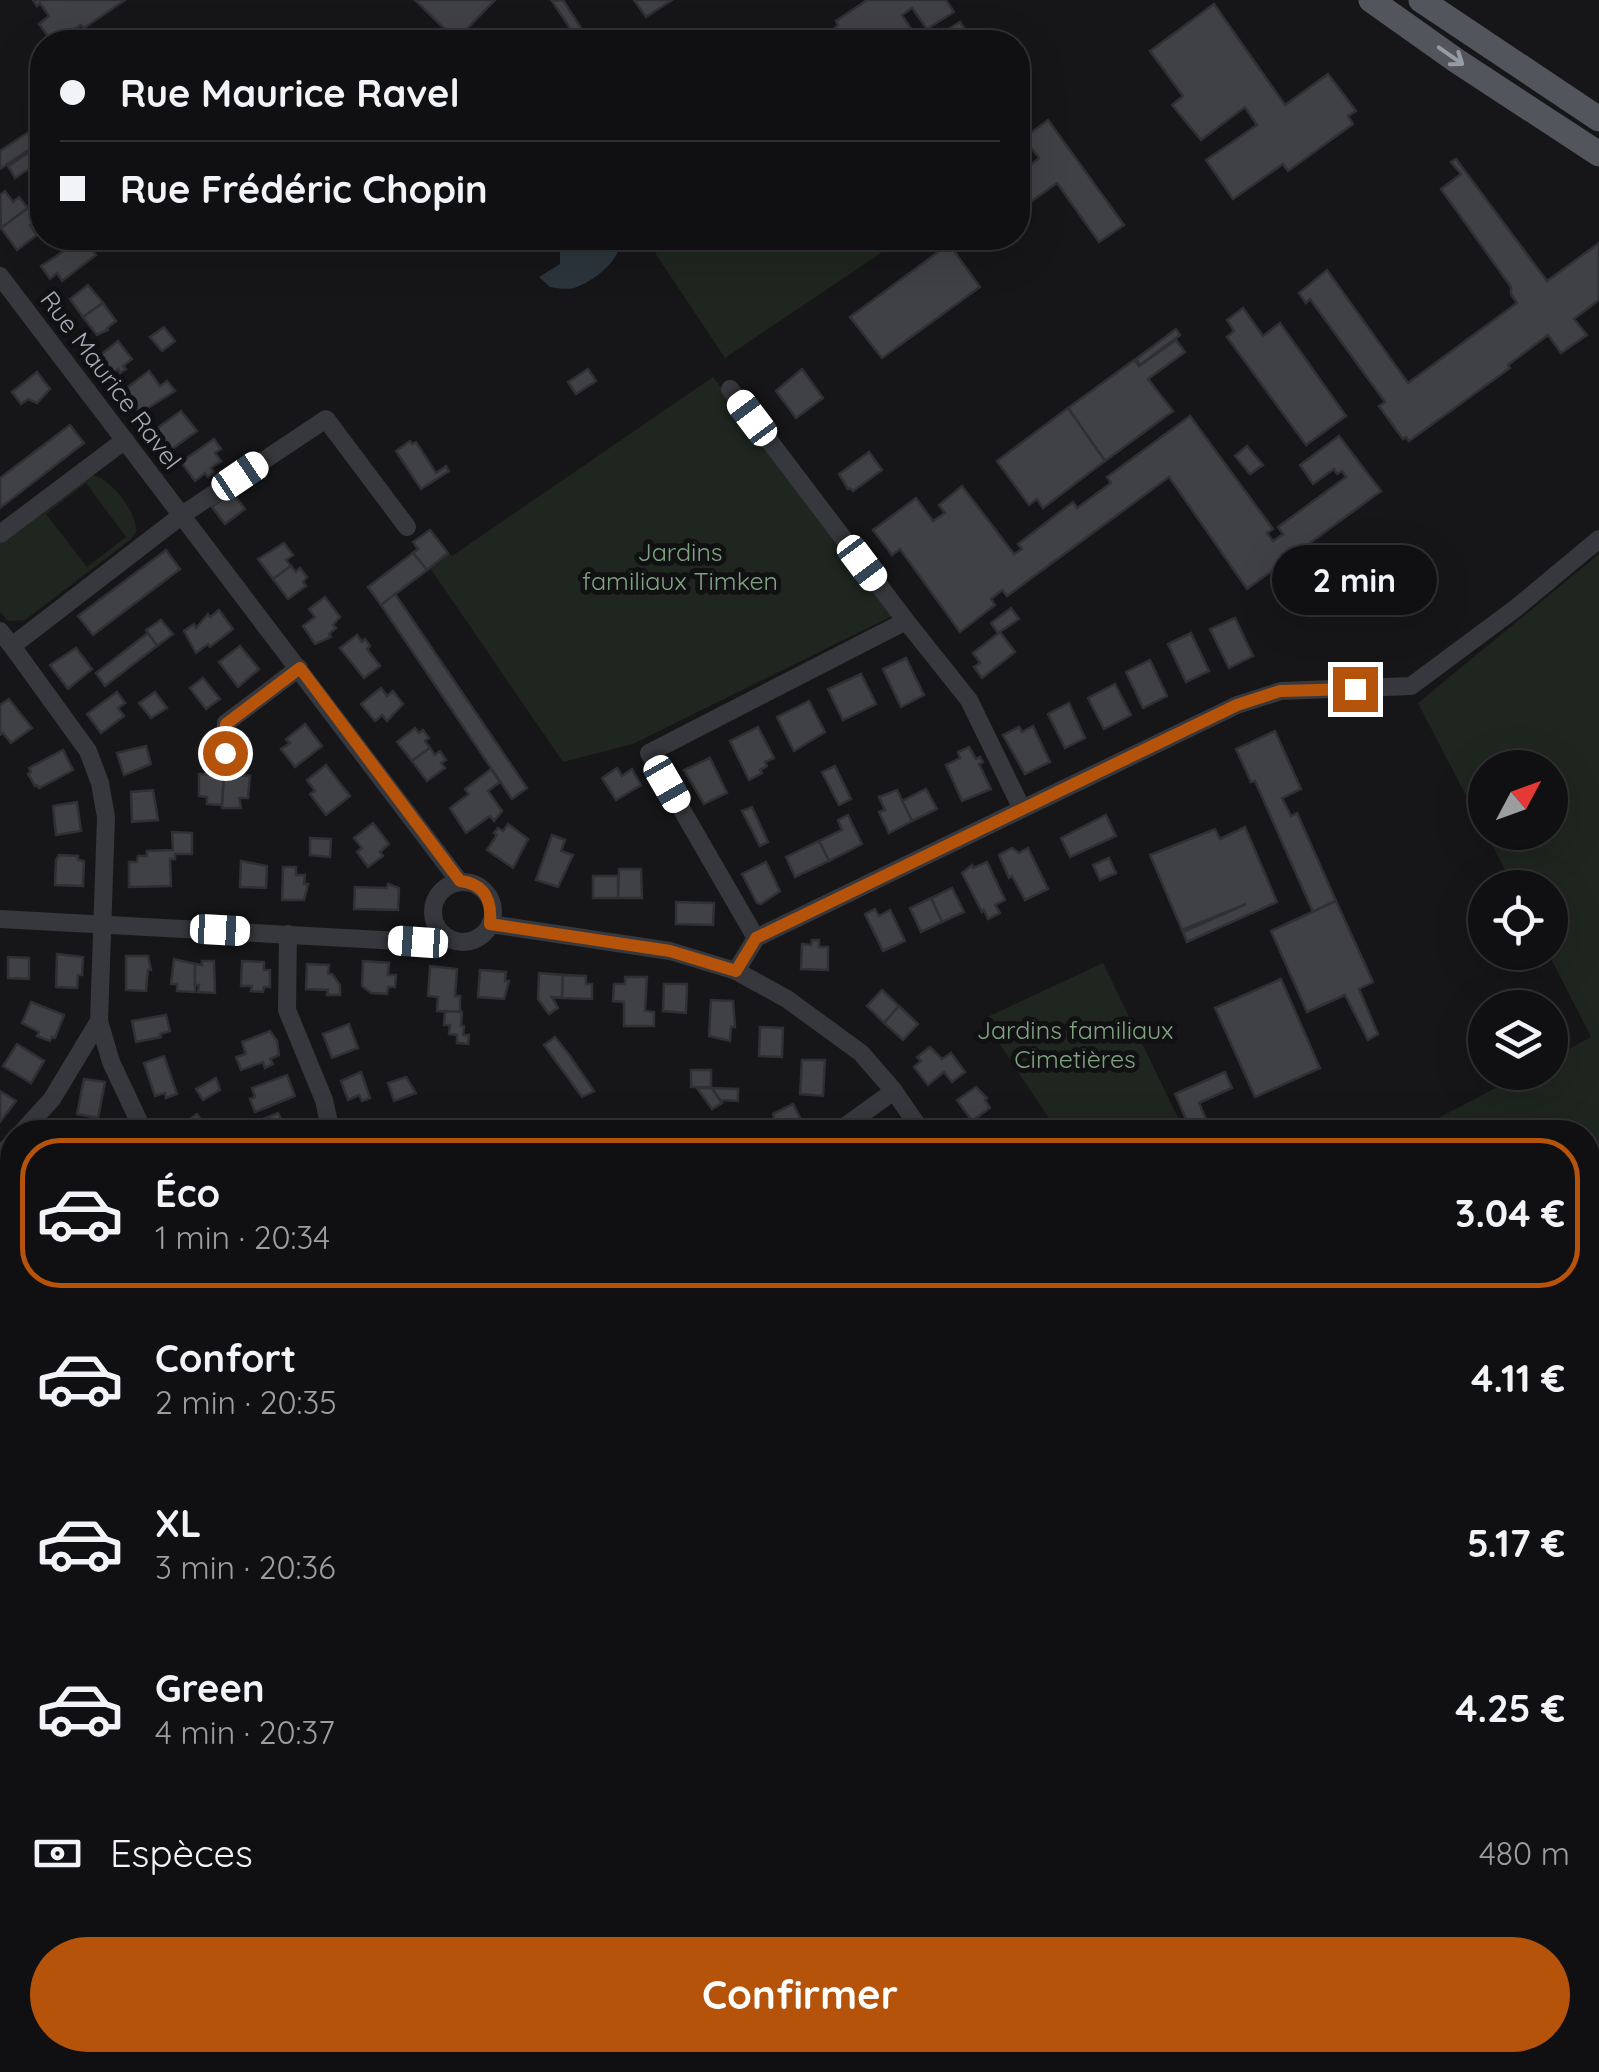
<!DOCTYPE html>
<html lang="fr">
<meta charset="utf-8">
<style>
:root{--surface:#101012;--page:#1e1e20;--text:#f1f3f6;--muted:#9c9d9f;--line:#303032;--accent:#b45309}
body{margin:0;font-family:Quicksand,sans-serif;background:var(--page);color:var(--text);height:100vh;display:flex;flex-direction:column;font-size:38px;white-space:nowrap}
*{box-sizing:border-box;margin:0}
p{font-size:32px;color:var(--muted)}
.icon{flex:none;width:55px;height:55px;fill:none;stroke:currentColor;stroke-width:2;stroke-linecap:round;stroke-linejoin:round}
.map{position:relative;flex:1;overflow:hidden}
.drawer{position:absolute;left:0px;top:1120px;width:1600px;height:952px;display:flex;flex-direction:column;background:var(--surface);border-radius:40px 40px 0 0;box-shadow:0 10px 40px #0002,0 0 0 2px var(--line)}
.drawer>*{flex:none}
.guide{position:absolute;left:30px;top:30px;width:1000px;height:220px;border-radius:40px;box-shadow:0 10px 40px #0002,0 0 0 2px var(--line);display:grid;align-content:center;height:220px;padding:0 30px;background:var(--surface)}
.needle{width:65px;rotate:49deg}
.controls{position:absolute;left:1468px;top:750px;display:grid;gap:20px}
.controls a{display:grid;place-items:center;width:100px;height:100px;border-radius:50%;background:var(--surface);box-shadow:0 10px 40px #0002,0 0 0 2px var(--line);font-size:50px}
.end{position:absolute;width:45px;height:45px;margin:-22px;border:12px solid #b45309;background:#fff;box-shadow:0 0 0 5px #fff}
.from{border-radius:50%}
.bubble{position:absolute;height:70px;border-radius:35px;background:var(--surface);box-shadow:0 10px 40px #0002,0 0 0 2px var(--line);font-size:32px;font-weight:700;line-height:70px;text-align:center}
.car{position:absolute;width:30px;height:60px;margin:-30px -15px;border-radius:12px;box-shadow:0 0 8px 2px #0007;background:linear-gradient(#fff 24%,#345 0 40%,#fff 0 76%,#345 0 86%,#fff 0)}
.guide b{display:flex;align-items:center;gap:35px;height:95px;font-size:38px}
.guide b+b{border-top:2px solid var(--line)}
.guide i{width:25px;height:25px;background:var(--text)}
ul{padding:18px 0 0;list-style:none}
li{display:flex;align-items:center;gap:30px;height:150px;margin:0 20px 15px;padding:0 10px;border:5px solid transparent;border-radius:40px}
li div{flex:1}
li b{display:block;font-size:38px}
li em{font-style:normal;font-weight:700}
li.active{border-color:var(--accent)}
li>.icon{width:90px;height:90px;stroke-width:1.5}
.pay{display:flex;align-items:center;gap:25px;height:110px;padding:0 30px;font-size:38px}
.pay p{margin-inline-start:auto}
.cta{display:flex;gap:20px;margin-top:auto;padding:20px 30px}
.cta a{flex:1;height:115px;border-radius:60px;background:var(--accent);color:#fff;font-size:40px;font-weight:700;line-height:115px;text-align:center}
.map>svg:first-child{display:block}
</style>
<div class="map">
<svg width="1599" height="2072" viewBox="0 0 1599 2072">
<rect width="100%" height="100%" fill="#161618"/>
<g fill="#1e261f" fill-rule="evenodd">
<polygon points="678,238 870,238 881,253 725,358 655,253"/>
<polygon points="713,377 892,616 633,744 563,762 430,568 448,553 452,556"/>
<path d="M93,475C111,479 138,513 136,532L130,540L25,620L8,621L0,612V543L82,480ZM86,483L126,537L87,567L46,514Z"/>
<polygon points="1599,554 1599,1672 1588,1675 1588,1132 1412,1132 1524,1073 1550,1072 1550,1059 1591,1037 1548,953 1550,888 1514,887 1485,832 1550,832 1550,768 1485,768 1485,832 1418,703"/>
<polygon points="1103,963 1185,1132 1058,1132 983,1019"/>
</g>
<path fill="#2c353c" d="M560,238H619C624,259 594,281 574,288C567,290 557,288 550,287L539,277L560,264Z"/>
<g fill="#404145" stroke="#303034" stroke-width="2.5">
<polygon points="33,0 125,0 84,28 81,25 52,42 39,24 49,16 40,3 37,6"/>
<polygon points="415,0 495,0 456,40"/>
<polygon points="563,0 590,42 579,42 552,1"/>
<polygon points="634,0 672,0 646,17"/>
<polygon points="867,0 946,0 954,12 927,29 912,8 902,15 916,36 906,42 836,42 830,33 838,25 836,21"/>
<polygon points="1214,4 1285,105 1328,74 1356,111 1348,116 1353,124 1288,171 1283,164 1233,199 1206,160 1257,125 1245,107 1201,140 1172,105 1183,96 1150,51"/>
<polygon points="960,22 967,32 946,42 941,34"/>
<polygon points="1048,120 1124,225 1099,242 1057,183 1018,211 1018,151 1031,165 1039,158 1024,138"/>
<polygon points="42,123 42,141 0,169 0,151"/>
<polygon points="33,150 41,161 15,178 8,166"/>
<polygon points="1456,159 1547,281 1599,243 1599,300 1574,319 1587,335 1561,353 1548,335 1508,365 1510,368 1409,441 1406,437 1403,439 1379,406 1385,402 1310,299 1306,303 1299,293 1327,270 1408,383 1517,303 1511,294 1511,287 1441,189 1461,174 1451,162"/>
<polygon points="5,191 13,202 19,197 28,208 1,228 0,195"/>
<polygon points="28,208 37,220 30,225 37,235 17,250 1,228"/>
<polygon points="67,238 82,238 96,255 62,281 57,273 50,279 41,266 73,245"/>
<polygon points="949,244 980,287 882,358 850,317"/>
<polygon points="88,285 103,303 83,317 70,299"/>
<polygon points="103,303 116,321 107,328 108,330 97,335 83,317"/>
<polygon points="1243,308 1263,336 1280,323 1346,416 1306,445 1227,337 1234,331 1227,320"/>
<polygon points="164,327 175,341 162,351 150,337"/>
<polygon points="1176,329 1180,335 1140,365 1136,359"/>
<polygon points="1176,340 1185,352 1148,379 1173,411 1105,461 1068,408 1134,360 1139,366"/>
<polygon points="118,341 132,359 123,366 126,369 120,373 118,369 112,374 98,357"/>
<polygon points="588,369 596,381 576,394 568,382"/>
<polygon points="802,369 823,398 796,418 776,391"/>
<polygon points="149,371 160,386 167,381 175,391 140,413 123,391"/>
<polygon points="37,372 50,389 37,403 28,399 21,404 12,392"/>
<polygon points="1068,408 1105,461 1043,508 1037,499 1029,505 997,461"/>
<polygon points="181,411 197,431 172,449 156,429"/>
<polygon points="1190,416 1273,529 1267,533 1273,541 1283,534 1278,527 1346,477 1342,471 1337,474 1334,469 1313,484 1300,465 1339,436 1381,491 1247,589 1169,477 1007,596 1002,590 991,599 995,605 960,632 900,549 892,555 873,530 916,498 933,521 945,513 939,505 962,486 1014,554 1022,549 1018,544 1073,502 1077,508 1111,483 1107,477"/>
<polygon points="70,425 84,443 0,508 0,478"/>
<polygon points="214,439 221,449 215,453 221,461 211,468 214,472 208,477 205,473 195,481 181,462"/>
<polygon points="410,441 412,444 416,442 436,473 446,466 449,471 421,489 396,451"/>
<polygon points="1247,446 1263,465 1250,474 1235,456"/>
<polygon points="869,452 882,470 853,491 850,488 848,489 839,474"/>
<polygon points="232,492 245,509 225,524 212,507"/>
<polygon points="430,530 448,553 427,570 413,553 418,549 413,542"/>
<polygon points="284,543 293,555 286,560 291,566 273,579 258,559"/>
<polygon points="166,550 180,569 93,635 78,616"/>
<polygon points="413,553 427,570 381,605 368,587"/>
<polygon points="291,566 296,572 300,568 307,577 303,582 306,586 288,599 273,579"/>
<polygon points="395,594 527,788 512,799 381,605"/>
<polygon points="325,597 340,617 333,625 336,628 329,634 331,637 315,644 303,626 315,617 309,609"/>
<polygon points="1011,608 1019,619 998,633 991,623"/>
<polygon points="219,610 233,629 210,647 208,644 196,653 184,631 194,624 196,628 208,614 210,617"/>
<polygon points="1235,618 1253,656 1229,668 1210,629"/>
<polygon points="161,620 173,634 157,646 146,630"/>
<polygon points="1000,632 1015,652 982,678 974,667 980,663 973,653"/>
<polygon points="148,633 157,646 105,686 96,673"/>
<polygon points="1191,633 1209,671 1186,682 1168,644"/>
<polygon points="357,635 362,642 365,639 370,646 367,649 380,666 364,678 340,648"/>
<polygon points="240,646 259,669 238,687 219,662"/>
<polygon points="76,648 92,669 68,689 50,665"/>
<polygon points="906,658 924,695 901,707 883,669"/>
<polygon points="1150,660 1167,696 1143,708 1126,672"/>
<polygon points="861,674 876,704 843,720 828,689"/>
<polygon points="203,678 220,699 206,709 190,688"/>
<polygon points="1115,684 1131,715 1104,729 1088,698"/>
<polygon points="381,688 387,696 393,691 403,704 387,721 382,715 375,721 361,704"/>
<polygon points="117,692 125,703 118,708 124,716 101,733 87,714"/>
<polygon points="155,692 167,708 151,718 139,703"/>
<polygon points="9,699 32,728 11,743 3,733 0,735 0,705"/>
<polygon points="809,701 825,732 794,751 777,717"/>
<polygon points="1069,703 1085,738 1065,748 1048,714"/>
<polygon points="305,724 322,746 295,767 281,749 290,743 286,739"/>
<polygon points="1033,726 1050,762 1025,774 1003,735 1019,727 1022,732"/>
<polygon points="758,727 774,758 765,762 767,766 760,770 762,773 749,780 730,741"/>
<polygon points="415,728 419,733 423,730 429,738 425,741 430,748 412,761 397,742"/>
<polygon points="1275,731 1301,789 1282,798 1291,816 1297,813 1336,901 1313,912 1255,781 1251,782 1236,749"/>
<polygon points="146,746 151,764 124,775 117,753"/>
<polygon points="969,747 976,759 980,757 983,762 979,764 991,789 962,801 946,765 960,758 958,752"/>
<polygon points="430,748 435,755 440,751 446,760 441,763 445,768 427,781 412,761"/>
<polygon points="63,750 73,770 39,788 37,785 35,786 28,774 31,772 29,768"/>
<polygon points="710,758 727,793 704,804 684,770"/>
<polygon points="326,765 350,796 326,815 310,794 315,791 307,780"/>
<polygon points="835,766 851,799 839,805 822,772"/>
<polygon points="617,768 622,776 632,769 641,785 616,800 602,778"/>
<polygon points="491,769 500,782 488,791 502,811 494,821 490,816 466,833 450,808 469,794 465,789"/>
<polygon points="199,774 224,775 222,805 207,804 207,797 199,796"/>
<polygon points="224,775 250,776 248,798 239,798 241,808 222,808"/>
<polygon points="926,789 937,809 912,821 902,801"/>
<polygon points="153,790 158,820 132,822 131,792"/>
<polygon points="897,790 912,821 889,833 879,812 885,810 879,797"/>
<polygon points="77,802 81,831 56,835 53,806"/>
<polygon points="752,807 768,842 760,846 742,811"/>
<polygon points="848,815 862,844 829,861 819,841 842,830 838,820"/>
<polygon points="1106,815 1116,836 1070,857 1061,838"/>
<polygon points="373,823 389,844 380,852 383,856 368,867 357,852 362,848 354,838"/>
<polygon points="508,824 528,839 513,868 487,850 497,835 494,833 498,828 503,831"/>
<polygon points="1245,827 1277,902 1187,942 1183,932 1246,904 1182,930 1150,855 1215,829 1220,839"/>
<polygon points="172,832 192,833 192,854 175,854 175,859 170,859 171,886 129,887 129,862 137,862 138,856 147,856 147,851 173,850"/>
<polygon points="552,835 565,840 561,851 573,855 558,887 536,880"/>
<polygon points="310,838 331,839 330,857 310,855"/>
<polygon points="819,841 829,861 795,877 786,857"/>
<polygon points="1012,848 1019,853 1028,848 1048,889 1025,900 1012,876 1009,878 999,855"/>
<polygon points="59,855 78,856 78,860 84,861 83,886 55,885 56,860"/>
<polygon points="1109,858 1116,873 1100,880 1093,865"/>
<polygon points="241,861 267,866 266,888 240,887"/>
<polygon points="766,862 780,891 761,904 757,903 742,874"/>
<polygon points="987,862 1005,900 995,905 1000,913 988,919 984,910 982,912 962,873 972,865 973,868"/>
<polygon points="283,867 296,867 296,875 305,875 304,884 308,884 304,900 282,900"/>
<polygon points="619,869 641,869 642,898 618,898"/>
<rect x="593" y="876" width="25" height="22"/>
<polygon points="388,884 399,888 398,910 354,909 355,887 387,888"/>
<polygon points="952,888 964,912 942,922 931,898"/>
<polygon points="931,898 942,922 921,932 910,908"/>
<polygon points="1336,901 1373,982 1359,989 1378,1034 1368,1040 1345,995 1307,1012 1271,931"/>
<polygon points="676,902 714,903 713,925 676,924"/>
<polygon points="875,909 879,916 890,910 905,941 883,951 865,914"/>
<polygon points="812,940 819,940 819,947 828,947 828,970 801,969 802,944 811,945"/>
<polygon points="57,954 83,957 82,975 78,975 77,988 56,987"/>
<polygon points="126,956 148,956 151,970 148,970 146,991 126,990"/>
<polygon points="8,957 29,958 29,979 8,978"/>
<polygon points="174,959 195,964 195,992 177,991 177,984 171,984"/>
<polygon points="202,961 214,961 215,993 198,992 199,985 195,985 195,964 202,965"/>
<polygon points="242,961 264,962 264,970 270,970 270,987 264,987 263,992 251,991 252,986 241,986"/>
<polygon points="363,961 389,963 388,975 396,975 395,987 388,987 387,994 371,993 362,986"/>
<polygon points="307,964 329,965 328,974 332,974 340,985 340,995 327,995 328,990 306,989"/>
<polygon points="430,966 457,969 455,996 460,996 460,1012 437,1011 438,997 428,996"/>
<polygon points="480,970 506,972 505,981 509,981 504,999 478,997"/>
<polygon points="539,973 563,975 562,998 552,997 558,1008 549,1014 538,999"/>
<polygon points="563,975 586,976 586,984 592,984 592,999 562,998"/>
<polygon points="625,977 647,977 645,1011 654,1012 654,1026 624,1026 624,1002 613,1001 614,984 625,984"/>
<polygon points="1281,979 1320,1068 1255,1097 1215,1008"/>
<polygon points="664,984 687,984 686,1013 663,1011"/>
<polygon points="882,990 899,1006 884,1023 867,1006"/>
<polygon points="711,1000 733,1001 735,1027 731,1027 730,1041 709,1036"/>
<polygon points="31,1002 64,1015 55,1038 52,1037 50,1041 37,1036 39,1032 22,1023"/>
<polygon points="899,1006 918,1024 903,1040 884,1023"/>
<polygon points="445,1011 462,1012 461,1026 464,1026 463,1035 469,1035 468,1044 457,1043 457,1035 449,1034 450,1025 444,1025"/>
<polygon points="166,1015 170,1031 160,1034 161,1037 136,1042 132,1021"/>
<polygon points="349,1024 358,1048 332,1058 323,1034"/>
<polygon points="760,1027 783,1028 782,1057 759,1056"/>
<polygon points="270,1031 277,1041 279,1055 270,1059 273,1064 265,1068 263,1062 241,1070 236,1057 246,1054 242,1042"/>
<polygon points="555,1037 570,1056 594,1091 582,1097 544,1045"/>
<polygon points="17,1044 44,1061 31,1083 3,1066"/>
<polygon points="930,1047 942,1059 951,1053 965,1072 952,1082 944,1072 928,1085 914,1067 921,1061 917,1057"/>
<polygon points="164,1056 177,1094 166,1098 165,1093 155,1096 144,1063"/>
<polygon points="802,1060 825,1060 823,1096 800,1094"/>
<rect x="691" y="1070" width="20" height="17"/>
<polygon points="361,1072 370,1098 362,1101 359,1095 348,1100 341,1081"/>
<polygon points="1225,1072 1232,1088 1199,1103 1206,1119 1189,1126 1175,1094"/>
<polygon points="287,1075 295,1096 255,1112 250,1099 255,1097 252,1088"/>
<polygon points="406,1077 416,1093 394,1101 388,1083"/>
<polygon points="216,1078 220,1090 203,1100 196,1089"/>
<polygon points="84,1079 105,1082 98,1118 77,1114"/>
<polygon points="976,1087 987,1098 985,1100 990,1108 972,1121 957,1100"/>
<polygon points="697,1088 712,1088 722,1103 712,1109"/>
<polygon points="712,1088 738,1089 738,1101 720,1100"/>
<polygon points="0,1091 16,1101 0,1122"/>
<polygon points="793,1104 804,1125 791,1132 770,1132 764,1124 774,1118 773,1114"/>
<polygon points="278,1113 286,1128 275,1132 237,1132 235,1130"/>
<polygon points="197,1114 209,1132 176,1132 174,1130"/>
<polygon points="3,1637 12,1671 0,1676 0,1638"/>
<polygon points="1599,1759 1599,1804 1596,1805 1588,1782 1588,1764"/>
<polygon points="1599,1847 1599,1935 1588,1905 1588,1851"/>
<polygon points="0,1877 12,1900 12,1973 0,1941"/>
<polygon points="0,1982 12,2005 12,2060 32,2060 34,2072 9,2072 0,2048"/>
<polygon points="433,2060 438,2072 412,2072 410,2064"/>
<polygon points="466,2060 503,2060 505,2070 469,2072"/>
<polygon points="718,2060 741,2060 743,2069 731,2072 672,2072"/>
<polygon points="819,2060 838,2060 842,2072 798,2072 796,2068 811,2062 813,2068 821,2066"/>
<polygon points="889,2060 918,2060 923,2072 887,2072 885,2065 890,2063"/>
<polygon points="1566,2060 1577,2060 1582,2072 1544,2072 1542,2069"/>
</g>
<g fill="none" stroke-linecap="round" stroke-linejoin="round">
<g stroke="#37383d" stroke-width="18">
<polyline points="0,276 459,881"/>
<polyline points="730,389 906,621"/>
<polyline points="0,534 125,440"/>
<polyline points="0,631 12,646 182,515 326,419 407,527"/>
<polyline points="12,646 88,751 100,783 106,817 99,1021 52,1099 22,1132"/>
<polyline points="225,753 226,723 299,668"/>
<circle cx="463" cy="912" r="30"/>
<polyline points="0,919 418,942 444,937"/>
<polyline points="490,924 670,951 736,971 787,999 861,1053 894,1091 922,1132"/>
<polyline points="288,934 287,1010 324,1100 331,1132"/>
<polyline points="756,938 649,753 906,621 969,700 1022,809"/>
<polyline points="736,971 756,938 1237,705 1281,691 1411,686 1516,608 1599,539"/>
<polyline points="99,1021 111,1062 144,1132"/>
<polyline points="837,1132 894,1091"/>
<polyline points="0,1156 12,1143"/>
<polyline points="0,1250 12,1253"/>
<polyline points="0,1444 12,1442"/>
<polyline points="0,1760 12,1755"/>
<polyline points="0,1790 12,1823"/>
<polyline points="101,2060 105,2072"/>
<polyline points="1356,2060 1360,2072"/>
<polyline points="1509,2060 1514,2072"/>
<polyline points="1027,2072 1060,2060"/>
<polyline points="1274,2072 1276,2062 1282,2060"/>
</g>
<g stroke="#45474d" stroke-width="22">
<polyline points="1588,1713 1599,1710"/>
<polyline points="182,2072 224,2060"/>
</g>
<g stroke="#53555c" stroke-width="25">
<polyline points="1371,0 1457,61 1599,154"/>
<polyline points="1421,0 1599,119"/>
</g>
</g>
<defs><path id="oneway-shaft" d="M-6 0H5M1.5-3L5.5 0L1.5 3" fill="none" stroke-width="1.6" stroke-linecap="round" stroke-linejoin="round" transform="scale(2.5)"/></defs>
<use stroke="#979ba6" href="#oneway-shaft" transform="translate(1451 56) rotate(35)"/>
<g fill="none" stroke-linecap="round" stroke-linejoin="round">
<path stroke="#b45309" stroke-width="12" d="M225,753L226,724L300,668L460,881C485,884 492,900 490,924L670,951L736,971L756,938L1237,705L1280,691L1355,689"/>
</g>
<g text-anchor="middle" stroke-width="10" stroke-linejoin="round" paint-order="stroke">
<g font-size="25" fill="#a8adb8" stroke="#111113">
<text transform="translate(111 380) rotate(53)" y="9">Rue Maurice Ravel</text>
</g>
<g font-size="25" fill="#7fa381" stroke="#111113">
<text x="680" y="561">Jardins<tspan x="680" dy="29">familiaux Timken</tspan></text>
<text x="1075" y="1039">Jardins familiaux<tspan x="1075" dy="29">Cimetières</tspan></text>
</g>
</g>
</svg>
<div class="controls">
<a><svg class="needle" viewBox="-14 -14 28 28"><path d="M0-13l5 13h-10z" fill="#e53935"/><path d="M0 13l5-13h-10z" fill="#9c9d9f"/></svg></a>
<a><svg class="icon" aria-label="locate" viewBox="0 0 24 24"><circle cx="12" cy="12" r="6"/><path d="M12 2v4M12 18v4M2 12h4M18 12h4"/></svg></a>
<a><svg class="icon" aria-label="layers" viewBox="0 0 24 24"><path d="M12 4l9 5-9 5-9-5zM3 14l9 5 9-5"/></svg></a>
</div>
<i class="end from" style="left:225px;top:753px"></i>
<i class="end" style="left:1355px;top:689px"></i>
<div class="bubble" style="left:1272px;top:545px;width:165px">2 min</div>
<i class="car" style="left:752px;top:418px;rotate:323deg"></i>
<i class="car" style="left:240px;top:476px;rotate:56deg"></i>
<i class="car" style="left:862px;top:563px;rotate:143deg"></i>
<i class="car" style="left:667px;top:784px;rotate:150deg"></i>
<i class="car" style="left:220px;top:930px;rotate:93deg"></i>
<i class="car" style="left:418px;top:942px;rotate:274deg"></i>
<div class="guide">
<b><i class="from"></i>Rue Maurice Ravel</b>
<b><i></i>Rue Frédéric Chopin</b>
</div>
<section class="drawer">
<ul>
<li class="active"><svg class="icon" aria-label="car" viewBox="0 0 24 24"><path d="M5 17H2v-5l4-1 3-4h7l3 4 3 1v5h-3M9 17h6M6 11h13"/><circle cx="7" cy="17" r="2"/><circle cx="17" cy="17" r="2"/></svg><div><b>Éco</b><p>1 min · 20:34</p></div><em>3.04 €</em></li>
<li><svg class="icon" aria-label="car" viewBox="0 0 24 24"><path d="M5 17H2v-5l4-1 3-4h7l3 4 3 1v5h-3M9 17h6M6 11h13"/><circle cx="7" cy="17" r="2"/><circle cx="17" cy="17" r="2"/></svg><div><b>Confort</b><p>2 min · 20:35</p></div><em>4.11 €</em></li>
<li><svg class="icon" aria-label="car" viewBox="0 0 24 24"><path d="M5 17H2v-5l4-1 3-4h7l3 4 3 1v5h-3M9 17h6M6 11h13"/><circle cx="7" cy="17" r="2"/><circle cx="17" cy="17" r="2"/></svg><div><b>XL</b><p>3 min · 20:36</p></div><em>5.17 €</em></li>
<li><svg class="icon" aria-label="car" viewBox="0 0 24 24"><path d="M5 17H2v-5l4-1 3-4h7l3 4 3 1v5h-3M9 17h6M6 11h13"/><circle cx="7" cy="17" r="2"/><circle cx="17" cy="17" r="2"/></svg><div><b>Green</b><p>4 min · 20:37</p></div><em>4.25 €</em></li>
</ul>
<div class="pay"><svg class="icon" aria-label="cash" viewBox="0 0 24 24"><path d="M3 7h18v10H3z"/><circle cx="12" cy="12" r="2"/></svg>Espèces<p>480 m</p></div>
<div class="cta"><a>Confirmer</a></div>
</section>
</div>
